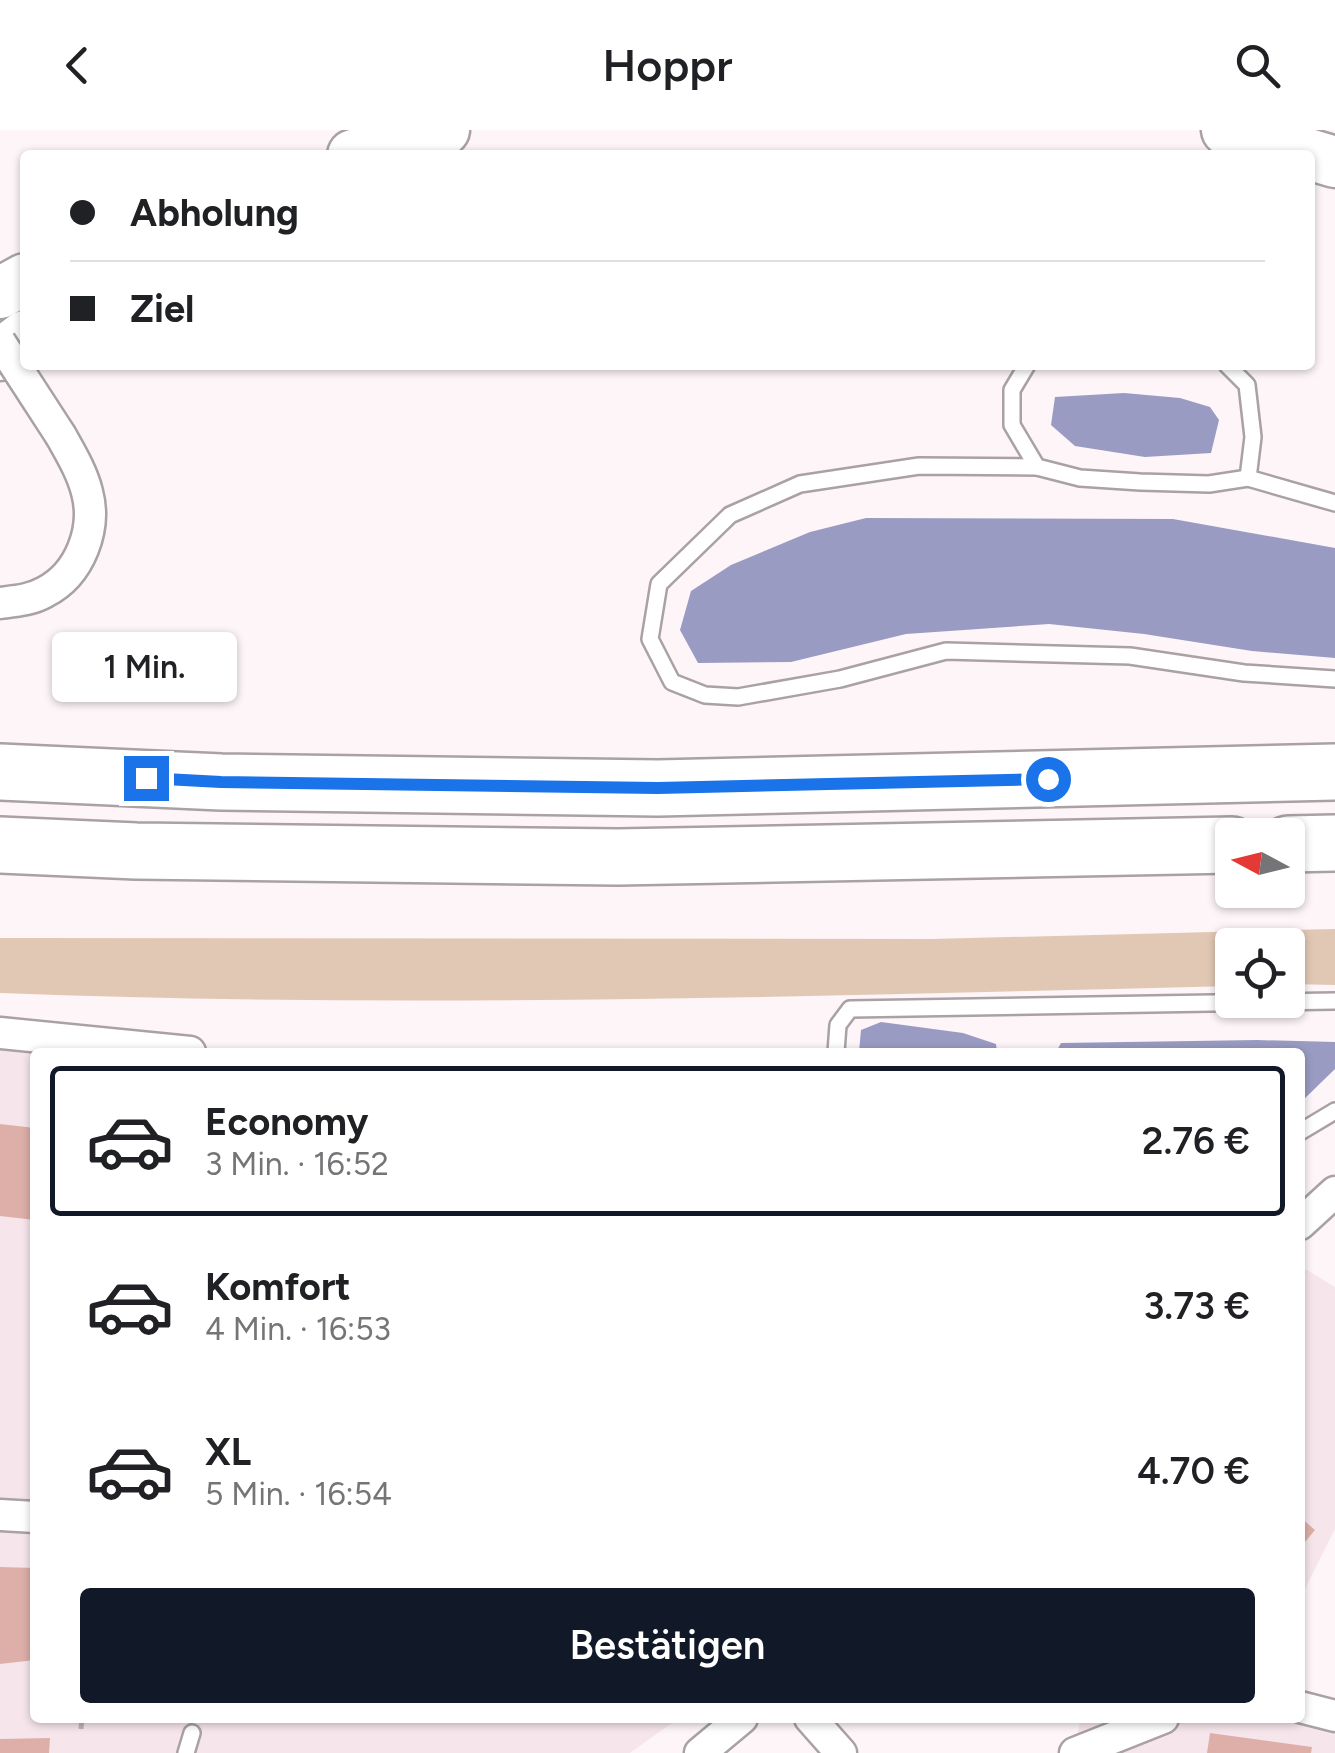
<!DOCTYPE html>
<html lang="de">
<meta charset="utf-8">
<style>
:root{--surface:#fff;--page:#f2f2f2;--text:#202124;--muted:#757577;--line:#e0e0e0;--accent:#111827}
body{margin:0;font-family:Figtree,sans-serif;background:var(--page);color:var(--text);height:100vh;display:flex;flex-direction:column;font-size:38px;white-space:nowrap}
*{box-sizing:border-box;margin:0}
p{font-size:32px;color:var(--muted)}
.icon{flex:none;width:55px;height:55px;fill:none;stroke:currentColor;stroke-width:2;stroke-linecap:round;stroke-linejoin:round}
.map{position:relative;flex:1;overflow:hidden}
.sheet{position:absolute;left:30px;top:918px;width:1275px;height:675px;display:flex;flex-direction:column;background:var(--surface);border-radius:10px;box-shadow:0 2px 8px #0004}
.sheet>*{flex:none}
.hud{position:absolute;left:20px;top:20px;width:1295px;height:220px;border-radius:10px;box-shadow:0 2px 8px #0004;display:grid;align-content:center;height:220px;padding:0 50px;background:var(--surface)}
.needle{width:65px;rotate:277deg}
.buttons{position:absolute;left:1215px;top:688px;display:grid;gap:20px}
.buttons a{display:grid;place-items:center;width:90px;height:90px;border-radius:10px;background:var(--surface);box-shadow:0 2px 8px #0004;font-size:50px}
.end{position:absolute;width:45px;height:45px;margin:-22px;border:12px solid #1a73e8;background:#fff;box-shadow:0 0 0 5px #fff}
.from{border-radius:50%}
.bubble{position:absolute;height:70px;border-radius:10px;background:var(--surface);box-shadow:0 2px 8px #0004;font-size:32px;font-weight:600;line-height:70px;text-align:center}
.hud b{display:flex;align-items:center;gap:35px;height:95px;font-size:38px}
.hud b+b{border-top:2px solid var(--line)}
.hud i{width:25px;height:25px;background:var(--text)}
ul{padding:18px 0 0;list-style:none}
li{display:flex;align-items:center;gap:30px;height:150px;margin:0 20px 15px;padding:0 30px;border:5px solid transparent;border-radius:10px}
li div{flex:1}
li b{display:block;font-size:38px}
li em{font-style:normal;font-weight:600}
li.selected{border-color:var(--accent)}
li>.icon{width:90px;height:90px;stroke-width:1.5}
.cta{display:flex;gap:20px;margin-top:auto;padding:20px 50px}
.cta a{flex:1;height:115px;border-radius:10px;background:var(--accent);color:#fff;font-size:40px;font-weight:600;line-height:115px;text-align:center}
header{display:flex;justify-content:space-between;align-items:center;height:130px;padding:0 50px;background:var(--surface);font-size:45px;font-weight:600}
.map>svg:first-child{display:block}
</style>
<header><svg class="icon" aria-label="back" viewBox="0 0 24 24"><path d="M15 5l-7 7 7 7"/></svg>Hoppr<svg class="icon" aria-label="search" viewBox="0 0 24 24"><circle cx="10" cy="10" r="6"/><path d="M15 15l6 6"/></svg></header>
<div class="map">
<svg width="1335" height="1623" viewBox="0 0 1335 1623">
<rect width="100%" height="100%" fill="#fdf5f8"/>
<g fill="#f6e6ec">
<polygon points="0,916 68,922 35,922 35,1588 679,1588 630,1623 0,1623"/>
<polygon points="1300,1136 1335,1157 1335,1399 1300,1469"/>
<polygon points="1081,1588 1277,1588 1335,1605 1335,1623 1073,1623"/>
</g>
<path fill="#e1c8b4" d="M1335,799V855L1288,854V815H1232V856C822,866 410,879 0,863V808L931,809Z"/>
<g fill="#9a9bc2">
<polygon points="1124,263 1180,268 1210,277 1219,290 1211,323 1145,327 1075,316 1051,295 1055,267"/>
<polygon points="866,388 1173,389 1335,418 1335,528 1252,521 1144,504 1049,494 906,504 791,532 698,533 680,500 691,461 731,435 810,402"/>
<polygon points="881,892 963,903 996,914 997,922 859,922 861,900"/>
<polygon points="1257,910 1335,912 1335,939 1300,973 1300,922 1056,922 1061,913"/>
</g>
<g fill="#deafa9">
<polygon points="0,994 35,998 35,1090 0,1086"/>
<polygon points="1300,1387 1315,1400 1300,1418"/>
<polygon points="0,1437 35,1438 35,1530 0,1534"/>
<polygon points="1210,1603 1312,1617 1311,1623 1207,1623"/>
<polygon points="50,1608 49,1623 0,1623 0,1609"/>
</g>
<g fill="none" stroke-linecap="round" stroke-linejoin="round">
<g stroke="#a9a1a4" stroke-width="20">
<g id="service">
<polyline points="1027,235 1012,260 1012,295 1037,337 1080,348 1140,352 1209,354 1248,348 1335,373"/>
<polyline points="1227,235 1247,255 1253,307 1248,348"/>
<polyline points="1037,337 919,336 800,354 730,385 659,454 650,509 672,552 705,565 738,567 840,549 946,521 1130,526 1244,543 1335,549"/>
<polyline points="836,922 838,895 850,879 1335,871"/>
<polyline points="1300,1002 1335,981"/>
<polyline points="186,1623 192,1603"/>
</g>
</g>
<g stroke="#a9a1a4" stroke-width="35">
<g id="minor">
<path d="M0,473C16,471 31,470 45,462C80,444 97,399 87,362C82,342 71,324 61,306"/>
<polyline points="0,903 190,922"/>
<polyline points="1300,1094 1335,1062"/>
<polyline points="0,1385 35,1387"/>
<polyline points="1300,1577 1335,1586"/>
<polyline points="810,1588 841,1623"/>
<polyline points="700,1623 742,1588"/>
<polyline points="1075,1623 1163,1588"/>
</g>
</g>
<g stroke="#a9a1a4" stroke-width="55">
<g id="primary">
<polyline points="1227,0 1335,32"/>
<polyline points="353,25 444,0"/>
<polyline points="0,163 25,149"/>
<polyline points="0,225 25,206"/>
</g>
</g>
<g stroke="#a9a1a4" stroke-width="60">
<g id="motorway">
<polyline points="0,642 221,652 658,658 1335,642"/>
<polyline points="1288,714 1335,713"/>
<polyline points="0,715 136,721 618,727 1232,715"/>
</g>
</g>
<polyline stroke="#bcb5b8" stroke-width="5" stroke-dasharray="8 5" stroke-linecap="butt" points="81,1599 82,1588"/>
<use href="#service" stroke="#fff" stroke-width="15"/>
<use href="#minor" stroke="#fff" stroke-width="30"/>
<use href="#primary" stroke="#fff" stroke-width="50"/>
<use href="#motorway" stroke="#fff" stroke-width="55"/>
<g stroke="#a9a1a4" stroke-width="35" stroke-linecap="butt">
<polyline id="minor-bridge" points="0,212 61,306"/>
</g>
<use href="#minor-bridge" stroke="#fff" stroke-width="30"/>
</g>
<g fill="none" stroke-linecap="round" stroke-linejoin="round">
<polyline stroke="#1a73e8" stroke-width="12" points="146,648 221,652 658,658 1048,649"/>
</g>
</svg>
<div class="buttons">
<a><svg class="needle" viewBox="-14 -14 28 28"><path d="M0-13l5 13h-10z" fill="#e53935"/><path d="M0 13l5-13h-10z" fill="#757577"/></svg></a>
<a><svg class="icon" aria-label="locate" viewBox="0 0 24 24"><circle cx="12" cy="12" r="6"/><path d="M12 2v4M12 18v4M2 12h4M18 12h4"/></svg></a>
</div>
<i class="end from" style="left:1048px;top:649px"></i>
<i class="end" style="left:146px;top:648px"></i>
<div class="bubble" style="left:52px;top:502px;width:185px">1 Min.</div>
<div class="hud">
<b><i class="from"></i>Abholung</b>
<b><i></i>Ziel</b>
</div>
<section class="sheet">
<ul>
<li class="selected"><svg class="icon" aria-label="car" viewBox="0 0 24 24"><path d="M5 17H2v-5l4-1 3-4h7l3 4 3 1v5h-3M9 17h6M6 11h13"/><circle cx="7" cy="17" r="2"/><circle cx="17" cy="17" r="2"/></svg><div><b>Economy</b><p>3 Min. · 16:52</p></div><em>2.76 €</em></li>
<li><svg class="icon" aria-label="car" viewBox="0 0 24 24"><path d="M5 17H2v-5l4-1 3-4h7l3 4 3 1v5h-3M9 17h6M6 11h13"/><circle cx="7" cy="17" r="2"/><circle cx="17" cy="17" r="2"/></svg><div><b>Komfort</b><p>4 Min. · 16:53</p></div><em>3.73 €</em></li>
<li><svg class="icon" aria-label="car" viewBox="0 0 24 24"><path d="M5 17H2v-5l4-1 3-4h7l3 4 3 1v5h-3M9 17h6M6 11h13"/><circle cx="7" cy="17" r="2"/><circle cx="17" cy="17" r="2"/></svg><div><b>XL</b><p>5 Min. · 16:54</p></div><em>4.70 €</em></li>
</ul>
<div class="cta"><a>Bestätigen</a></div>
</section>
</div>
